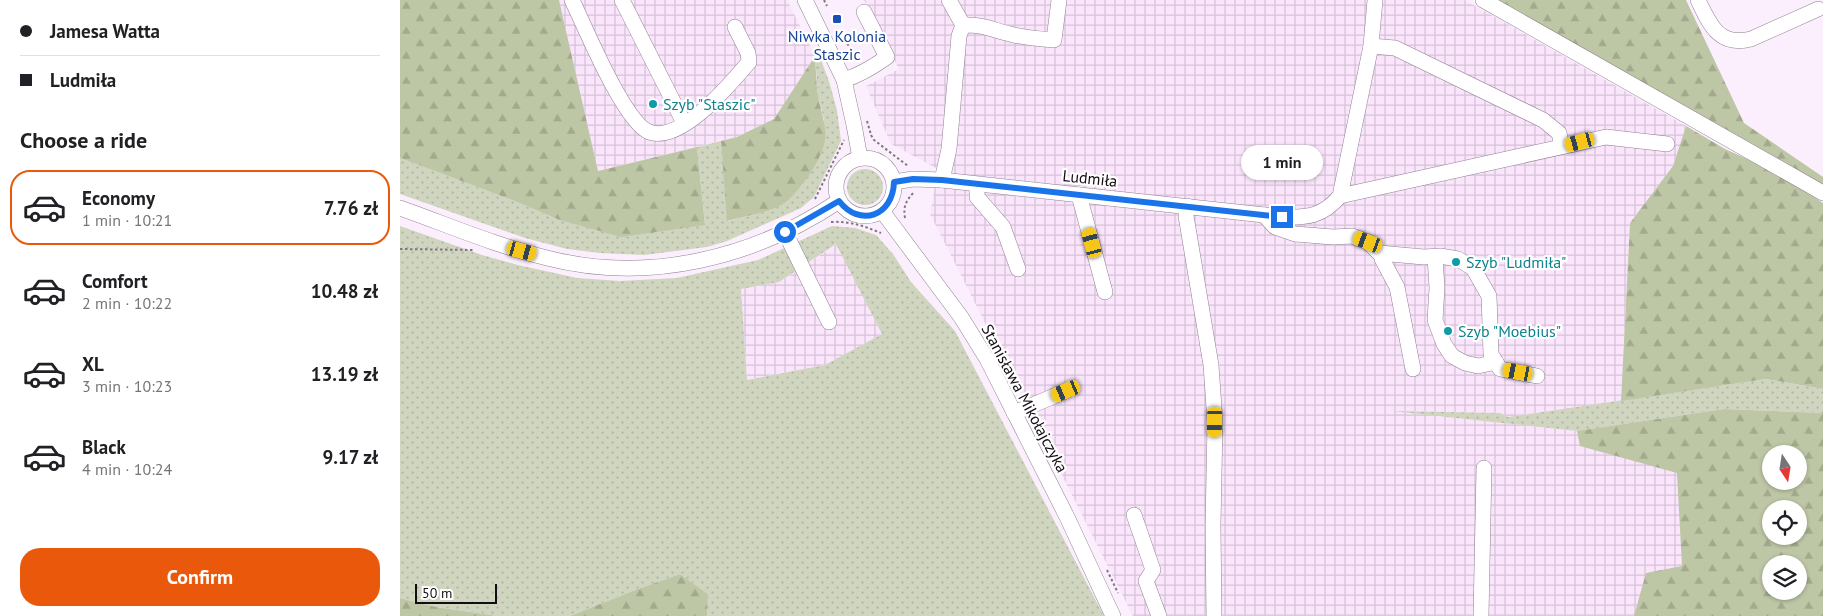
<!DOCTYPE html>
<meta charset="utf-8">
<style>
:root{--surface:#fff;--page:#f2f2f2;--text:#202124;--muted:#757577;--line:#e0e0e0;--accent:#ea580c}
body{margin:0;font-family:"PT Sans",sans-serif;background:var(--page);color:var(--text);height:100vh;display:flex;flex-direction:column;font-size:19px;white-space:nowrap}
*{box-sizing:border-box;margin:0}
p{font-size:16px;color:var(--muted)}
.icon{flex:none;width:28px;height:28px;fill:none;stroke:currentColor;stroke-width:2;stroke-linecap:round;stroke-linejoin:round}
.map{position:relative;flex:1;overflow:hidden}
.drawer{display:flex;flex-direction:column;background:var(--surface);width:400px}
.drawer>*{flex:none}
.hud{display:grid;align-content:center;height:110px;padding:0 20px;background:var(--surface)}
.needle{width:32px;rotate:168deg}
.fabs{position:absolute;left:1362px;top:445px;display:grid;gap:10px}
.fabs a{display:grid;place-items:center;width:45px;height:45px;border-radius:50%;background:var(--surface);box-shadow:0 1px 4px #0004;font-size:25px}
.scale{position:absolute;left:15px;bottom:12px;width:82px;box-sizing:border-box;padding-left:5px;border:2px solid #130d13;border-top:0;font-size:14px;line-height:18px;white-space:nowrap;color:#130d13;-webkit-text-stroke:4px #fff;paint-order:stroke}
.end{position:absolute;width:22px;height:22px;margin:-11px;border:6px solid #1a73e8;background:#fff;box-shadow:0 0 0 2px #fff}
.from{border-radius:50%}
.bubble{position:absolute;height:35px;border-radius:18px;background:var(--surface);box-shadow:0 1px 4px #0004;font-size:16px;font-weight:700;line-height:35px;text-align:center}
.car{position:absolute;width:15px;height:30px;margin:-15px -8px;border-radius:6px;box-shadow:0 0 4px 1px #0007;background:linear-gradient(#f5c518 24%,#345 0 40%,#f5c518 0 76%,#345 0 86%,#f5c518 0)}
.hud b{display:flex;align-items:center;gap:18px;height:48px;font-size:19px}
.hud b+b{border-top:1px solid var(--line)}
.hud i{width:12px;height:12px;background:var(--text)}
ul{padding:0;list-style:none}
li{display:flex;align-items:center;gap:15px;height:75px;margin:0 10px 8px;padding:0 10px;border:2px solid transparent;border-radius:20px}
li div{flex:1}
li b{display:block;font-size:19px}
li em{font-style:normal;font-weight:700}
li.current{border-color:var(--accent)}
li>.icon{width:45px;height:45px;stroke-width:1.5}
h2{padding:0 20px;font-size:22px;line-height:60px}
.cta{display:flex;gap:10px;margin-top:auto;padding:10px 20px}
.cta a{flex:1;height:58px;border-radius:20px;background:var(--accent);color:#fff;font-size:20px;font-weight:700;line-height:58px;text-align:center}
main{display:flex;flex:1;min-height:0}
.map>svg:first-child{display:block}
</style>
<main>
<section class="drawer">
<div class="hud">
<b><i class="from"></i>Jamesa Watta</b>
<b><i></i>Ludmiła</b>
</div>
<h2>Choose a ride</h2>
<ul>
<li class="current"><svg class="icon" aria-label="car" viewBox="0 0 24 24"><path d="M5 17H2v-5l4-1 3-4h7l3 4 3 1v5h-3M9 17h6M6 11h13"/><circle cx="7" cy="17" r="2"/><circle cx="17" cy="17" r="2"/></svg><div><b>Economy</b><p>1 min · 10:21</p></div><em>7.76 zł</em></li>
<li><svg class="icon" aria-label="car" viewBox="0 0 24 24"><path d="M5 17H2v-5l4-1 3-4h7l3 4 3 1v5h-3M9 17h6M6 11h13"/><circle cx="7" cy="17" r="2"/><circle cx="17" cy="17" r="2"/></svg><div><b>Comfort</b><p>2 min · 10:22</p></div><em>10.48 zł</em></li>
<li><svg class="icon" aria-label="car" viewBox="0 0 24 24"><path d="M5 17H2v-5l4-1 3-4h7l3 4 3 1v5h-3M9 17h6M6 11h13"/><circle cx="7" cy="17" r="2"/><circle cx="17" cy="17" r="2"/></svg><div><b>XL</b><p>3 min · 10:23</p></div><em>13.19 zł</em></li>
<li><svg class="icon" aria-label="car" viewBox="0 0 24 24"><path d="M5 17H2v-5l4-1 3-4h7l3 4 3 1v5h-3M9 17h6M6 11h13"/><circle cx="7" cy="17" r="2"/><circle cx="17" cy="17" r="2"/></svg><div><b>Black</b><p>4 min · 10:24</p></div><em>9.17 zł</em></li>
</ul>
<div class="cta"><a>Confirm</a></div>
</section>
<div class="map">
<svg width="1423" height="616" viewBox="0 0 1423 616">
<defs>
<pattern id="industrial-grid" width="8" height="8" patternUnits="userSpaceOnUse" patternTransform="scale(1.25)"><rect width="8" height="8" fill="#fbe5fc"/><path d="M0 4h8M4 0v8" fill="none" stroke="#d6c3d7"/></pattern>
<pattern id="grass-dots" width="8" height="8" patternUnits="userSpaceOnUse" patternTransform="scale(1.25)"><rect width="8" height="8" fill="#cfd5be"/><path d="M2 2h.1M6 6h.1" fill="none" stroke="#b1b6a2" stroke-width="1.8" stroke-linecap="round"/></pattern>
<pattern id="forest-firs" width="22" height="20" patternUnits="userSpaceOnUse" patternTransform="scale(1.25)"><rect width="22" height="20" fill="#bdc6a5"/><path d="M5 1l3.5 6h-7zM16 11l3.5 6h-7z" fill="#a2a98d"/></pattern>
</defs>
<rect width="100%" height="100%" fill="#fceffd"/>
<g fill="url(#industrial-grid)">
<polygon points="159,0 387,0 415,56 374,119 337,137 198,171"/>
<polygon points="464,0 1065,0 1286,126 1273,166 1230,223 1221,401 1108,417 1100,413 1001,411 1177,431 1324,409 1369,616 733,616 530,214 538,169 491,144 466,86 499,69"/>
<polygon points="437,244 482,334 425,365 347,380 341,289 379,282"/>
</g>
<g fill="url(#grass-dots)" fill-rule="evenodd">
<polygon points="419,55 429,81 437,110 441,141 414,197 401,208 327,241 307,247 244,255 200,253 167,249 125,238 0,194 0,158 117,202 157,219 305,225 297,147 321,141 328,221 353,215 383,204 402,185 424,120 418,96 415,56"/>
<circle cx="465" cy="187" r="18"/>
<path d="M0,226L82,255L118,265L177,278L220,281L277,278L358,260L432,226L455,228L476,235L493,254L511,282L555,331L704,616H307L308,594L280,574L235,590L170,616H98L36,607L0,598ZM436,244L482,334L425,365L347,380L341,289L379,282Z"/>
<polygon points="1366,379 1423,389 1423,413 1324,409 1177,431 992,411 1100,413 1108,417"/>
</g>
<g fill="url(#forest-firs)" fill-rule="evenodd">
<polygon points="0,0 159,0 198,171 297,147 305,225 221,237 157,219 117,202 0,158"/>
<polygon points="1095,0 1286,0 1344,123 1423,177 1423,187"/>
<path d="M415,56C416,69 416,82 418,95C420,110 427,125 425,140C422,160 399,193 383,204C370,212 343,217 327,221L321,141L337,137L374,119Z"/>
<polygon points="1286,126 1325,149 1376,172 1423,203 1423,389 1366,379 1221,401 1230,223 1273,166"/>
<path d="M1324,409L1423,413V616H1234L1246,573L1282,566L1277,473L1180,446L1177,431ZM1371,454H1399V481H1371ZM1371,509H1399V536H1371ZM1371,564H1399V591H1371Z"/>
<polygon points="280,574 308,594 307,616 170,616 235,590"/>
<polygon points="0,598 36,607 98,616 0,616"/>
</g>
<g fill="none" stroke-linecap="round" stroke-linejoin="round">
<g stroke="#8f8190" stroke-width="16">
<g id="minor">
<path d="M172,0C185,27 224,122 249,132C281,144 331,83 349,62L348,53L335,27"/>
<polyline points="222,0 284,123"/>
<polyline points="405,0 444,80 454,125 460,158"/>
<polyline points="549,0 563,25"/>
<polyline points="1083,0 1423,193"/>
<path d="M1298,0C1310,25 1319,47 1351,39L1418,9"/>
<polyline points="971,46 995,48 1143,120 1159,133 1162,146"/>
<path d="M444,80C460,75 473,67 487,57L464,12"/>
<circle cx="465" cy="187" r="29"/>
<path d="M542,180L549,149L559,36L563,25C581,24 593,30 610,34C625,38 639,39 654,40L659,0"/>
<path d="M494,182L513,179L542,180L882,217C908,218 923,216 940,196L971,46L975,0"/>
<polyline points="577,185 577,197 603,227 618,269"/>
<polyline points="679,195 705,292"/>
<polyline points="940,196 1206,137 1267,144"/>
<polyline points="787,206 786,216 811,365 815,422 813,526 814,616"/>
<path d="M0,208C48,225 97,246 147,258C248,284 354,258 439,201"/>
<polyline points="482,211 561,317 587,359 667,517 713,616"/>
<polyline points="864,215 875,227 895,234 933,237 952,236 968,242 979,253 1024,257 1040,256 1058,259 1073,268 1089,296 1091,354 1100,369 1137,376"/>
<polyline points="385,232 429,322"/>
<polyline points="983,253 982,259 997,287 1013,369"/>
<polyline points="1035,257 1037,288 1035,320 1044,344 1052,356 1065,363 1078,366 1096,362"/>
<polyline points="614,413 666,391"/>
<polyline points="734,515 753,570 746,581 759,616"/>
<polyline points="1081,616 1084,468"/>
</g>
</g>
<g stroke="#7f7680" stroke-width="2" stroke-dasharray="2.5 2.5" stroke-linecap="butt">
<polyline points="424,0 427,6"/>
<polyline points="445,39 456,60"/>
<polyline points="467,121 471,135"/>
<polyline points="471,135 474,140 508,166"/>
<polyline points="415,199 444,140"/>
<path d="M505,218C503,206 506,201 514,192"/>
<path d="M431,222C450,221 464,226 481,233"/>
<polyline points="0,249 75,250"/>
<polyline points="707,570 718,593"/>
</g>
<use href="#minor" stroke="#fff" stroke-width="15"/>
</g>
<g fill="none" stroke-linecap="round" stroke-linejoin="round">
<path stroke="#1a73e8" stroke-width="6" d="M385,232L439,201C460,228 493,216 494,182L513,179L542,180L882,217"/>
</g>
<rect fill="#1a4fb4" stroke="#fff" stroke-width="2" x="432" y="14" width="10" height="10" rx="2.5"/>
<g fill="#0f9aa8" stroke="#fff" stroke-width="2">
<circle cx="253" cy="104" r="5"/>
<circle cx="1056" cy="262" r="5"/>
<circle cx="1048" cy="331" r="5"/>
</g>
<g text-anchor="middle" stroke-width="4.5" stroke-linejoin="round" paint-order="stroke">
<g font-size="16" fill="#164399" stroke="#fff">
<text x="437" y="42">Niwka Kolonia<tspan x="437" dy="18">Staszic</tspan></text>
</g>
<g font-size="16" fill="#0d838f" stroke="#fff" text-anchor="start">
<text x="263" y="110">Szyb "Staszic"</text>
<text x="1066" y="268">Szyb "Ludmiła"</text>
<text x="1058" y="337">Szyb "Moebius"</text>
</g>
<g font-size="16" fill="#130d13" stroke="#fff">
<text transform="translate(690 178) rotate(6)" y="6">Ludmiła</text>
<text transform="translate(625 398) rotate(62)" y="6">Stanisława Mikołajczyka</text>
</g>
</g>
</svg>
<div class="fabs">
<a><svg class="needle" viewBox="-14 -14 28 28"><path d="M0-13l5 13h-10z" fill="#e53935"/><path d="M0 13l5-13h-10z" fill="#757577"/></svg></a>
<a><svg class="icon" aria-label="locate" viewBox="0 0 24 24"><circle cx="12" cy="12" r="6"/><path d="M12 2v4M12 18v4M2 12h4M18 12h4"/></svg></a>
<a><svg class="icon" aria-label="layers" viewBox="0 0 24 24"><path d="M12 4l9 5-9 5-9-5zM3 14l9 5 9-5"/></svg></a>
</div>
<div class="scale">50 m</div>
<i class="end from" style="left:385px;top:232px"></i>
<i class="end" style="left:882px;top:217px"></i>
<div class="bubble" style="left:841px;top:145px;width:82px">1 min</div>
<i class="car" style="left:1180px;top:142px;rotate:255deg"></i>
<i class="car" style="left:968px;top:242px;rotate:291deg"></i>
<i class="car" style="left:692px;top:243px;rotate:345deg"></i>
<i class="car" style="left:122px;top:251px;rotate:105deg"></i>
<i class="car" style="left:1118px;top:372px;rotate:281deg"></i>
<i class="car" style="left:666px;top:391px;rotate:247deg"></i>
<i class="car" style="left:815px;top:422px;rotate:181deg"></i>
</div>
</main>
